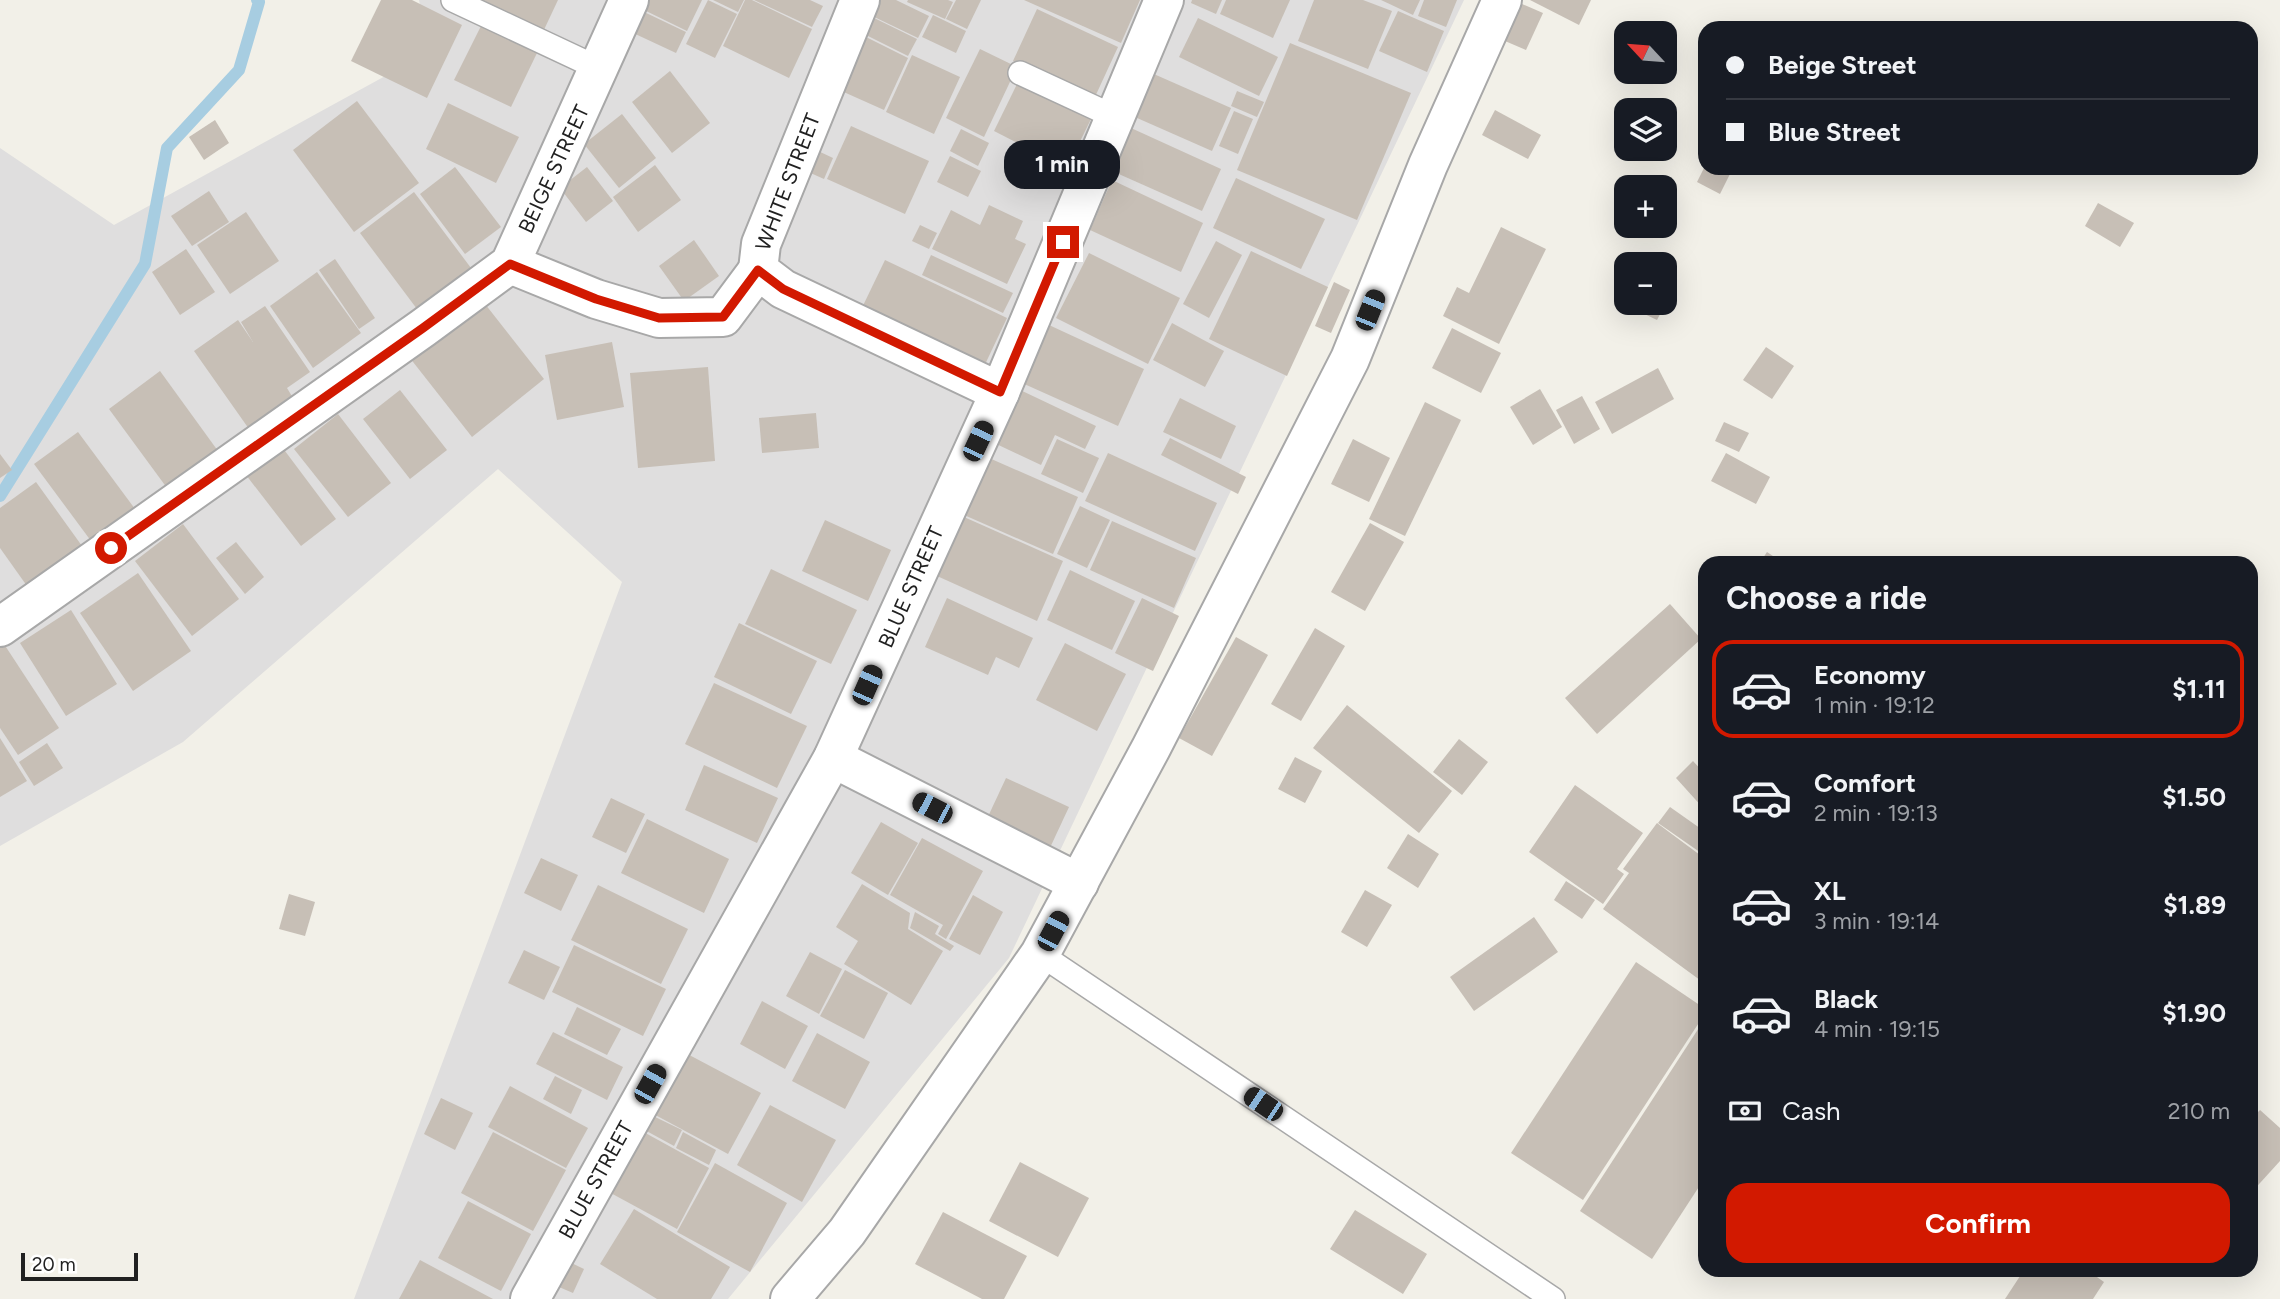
<!DOCTYPE html>
<meta charset="utf-8">
<style>
:root{--surface:#171b24;--page:#20242c;--text:#f1f3f6;--muted:#9ea1a6;--line:#363941;--accent:#d21900}
body{margin:0;font-family:Figtree,sans-serif;background:var(--page);color:var(--text);height:100vh;display:flex;flex-direction:column;font-size:26px;white-space:nowrap}
*{box-sizing:border-box;margin:0}
p{font-size:23px;color:var(--muted)}
.icon{flex:none;width:38px;height:38px;fill:none;stroke:currentColor;stroke-width:2;stroke-linecap:round;stroke-linejoin:round}
.map{position:relative;flex:1;overflow:hidden}
.panel{position:absolute;left:1698px;top:556px;width:560px;height:721px;display:flex;flex-direction:column;background:var(--surface);border-radius:21px;box-shadow:0 7px 28px #0002}
.panel>*{flex:none}
.guide{position:absolute;left:1698px;top:21px;width:560px;height:154px;border-radius:21px;box-shadow:0 7px 28px #0002;display:grid;align-content:center;height:154px;padding:0 28px;background:var(--surface)}
.needle{width:46px;rotate:296deg}
.tools{position:absolute;left:1614px;top:21px;display:grid;gap:14px}
.tools a{display:grid;place-items:center;width:63px;height:63px;border-radius:14px;background:var(--surface);box-shadow:0 7px 28px #0002;font-size:35px}
.scale{position:absolute;left:21px;bottom:18px;width:117px;box-sizing:border-box;padding-left:7px;border:4px solid #212121;border-top:0;font-size:19px;line-height:24px;white-space:nowrap;color:#212121;-webkit-text-stroke:5px #fff;paint-order:stroke}
.end{position:absolute;width:32px;height:32px;margin:-16px;border:9px solid #d21900;background:#fff;box-shadow:0 0 0 4px #fff}
.from{border-radius:50%}
.bubble{position:absolute;height:49px;border-radius:21px;background:var(--surface);box-shadow:0 7px 28px #0002;font-size:23px;font-weight:700;line-height:49px;text-align:center}
.car{position:absolute;width:21px;height:42px;margin:-21px -10px;border-radius:9px;box-shadow:0 0 5px 2px #0007;background:linear-gradient(#222 24%,#8ab4d8 0 40%,#222 0 76%,#8ab4d8 0 86%,#222 0)}
.guide b{display:flex;align-items:center;gap:24px;height:66px;font-size:26px}
.guide b+b{border-top:2px solid var(--line)}
.guide i{width:18px;height:18px;background:var(--text)}
ul{padding:0;list-style:none}
li{display:flex;align-items:center;gap:21px;height:98px;margin:0 14px 10px;padding:0 14px;border:4px solid transparent;border-radius:21px}
li div{flex:1}
li b{display:block;font-size:26px}
li em{font-style:normal;font-weight:700}
li.current{border-color:var(--accent)}
li>.icon{width:63px;height:63px;stroke-width:1.5}
h2{padding:0 28px;font-size:32px;line-height:84px}
.pay{display:flex;align-items:center;gap:18px;height:77px;padding:0 28px;font-size:26px}
.pay p{margin-inline-start:auto}
.button{display:flex;gap:14px;margin-top:auto;padding:14px 28px}
.button a{flex:1;height:80px;border-radius:21px;background:var(--accent);color:#fff;font-size:28px;font-weight:700;line-height:80px;text-align:center}
.map>svg:first-child{display:block}
</style>
<div class="map">
<svg width="2280" height="1299" viewBox="0 0 2280 1299">
<rect width="100%" height="100%" fill="#f2f0e8"/>
<polygon fill="#dfdede" points="419,0 1464,0 1009,958 728,1299 354,1299 622,582 498,469 183,742 0,846 0,148 114,225 429,52"/>
<g fill="none" stroke-linecap="round" stroke-linejoin="round">
<polyline stroke="#a7cde1" stroke-width="12" points="0,496 145,264 167,148 239,70 259,2 257,0"/>
</g>
<g fill="#c7bfb6">
<polygon points="381,0 412,0 462,25 427,98 351,61"/>
<polygon points="469,0 558,0 542,34"/>
<polygon points="647,0 702,0 687,31 642,9"/>
<polygon points="708,0 737,14 715,58 686,44"/>
<polygon points="713,0 744,0 738,12"/>
<polygon points="745,0 752,0 812,29 789,78 723,46"/>
<polygon points="754,0 810,0 823,6 812,27"/>
<polygon points="872,0 896,0 929,16 918,38 866,13"/>
<polygon points="908,0 948,0 953,2 945,19 907,2"/>
<polygon points="956,0 981,0 967,29 946,19"/>
<polygon points="1024,0 1140,0 1121,43"/>
<polygon points="1192,0 1222,0 1216,14 1191,3"/>
<polygon points="1226,0 1290,0 1273,38 1220,14"/>
<polygon points="1314,0 1363,0 1392,11 1368,69 1298,41"/>
<polygon points="1381,0 1420,0 1413,15"/>
<polygon points="1424,0 1457,0 1446,27 1418,16"/>
<polygon points="1530,0 1591,0 1579,25"/>
<polygon points="1522,4 1543,13 1526,50 1505,41"/>
<polygon points="1037,9 1118,47 1094,99 1013,61"/>
<polygon points="642,11 686,32 676,53 631,32"/>
<polygon points="1398,11 1444,31 1427,72 1379,51"/>
<polygon points="866,14 917,39 908,56 858,31"/>
<polygon points="933,15 966,31 956,53 922,37"/>
<polygon points="1198,18 1278,57 1259,96 1179,57"/>
<polygon points="481,26 537,53 511,107 454,80"/>
<polygon points="862,35 908,58 884,110 837,89"/>
<polygon points="1290,43 1411,93 1357,220 1237,170"/>
<polygon points="980,49 1017,67 984,137 946,118"/>
<polygon points="912,55 960,77 934,134 886,112"/>
<polygon points="670,71 710,123 672,153 632,102"/>
<polygon points="1147,71 1231,108 1212,151 1128,114"/>
<polygon points="1019,80 1092,117 1067,168 994,131"/>
<polygon points="1237,91 1264,102 1257,117 1231,106"/>
<polygon points="357,101 419,183 354,232 293,150"/>
<polygon points="448,103 519,137 496,183 426,149"/>
<polygon points="1495,110 1541,135 1528,159 1482,135"/>
<polygon points="1234,111 1253,119 1238,154 1219,146"/>
<polygon points="622,114 656,158 619,188 584,144"/>
<polygon points="215,120 229,143 204,160 189,137"/>
<polygon points="851,126 929,161 905,214 827,179"/>
<polygon points="1131,128 1221,169 1202,211 1112,171"/>
<polygon points="961,129 989,143 978,166 950,151"/>
<polygon points="816,150 833,158 824,179 806,171"/>
<polygon points="950,156 981,171 968,197 937,182"/>
<polygon points="655,165 681,200 638,232 613,197"/>
<polygon points="455,167 501,227 465,254 420,194"/>
<polygon points="587,167 613,201 586,222 560,188"/>
<polygon points="1704,168 1733,168 1720,194 1697,182"/>
<polygon points="1236,178 1325,219 1301,269 1213,228"/>
<polygon points="1112,180 1203,223 1181,272 1090,230"/>
<polygon points="209,191 229,222 192,246 171,216"/>
<polygon points="414,192 471,268 417,309 360,233"/>
<polygon points="2098,203 2134,223 2120,247 2085,226"/>
<polygon points="989,205 1023,221 1015,239 1026,244 1007,284 932,249 951,210 980,225"/>
<polygon points="246,212 279,261 230,294 197,245"/>
<polygon points="920,225 937,233 929,249 912,241"/>
<polygon points="1501,227 1546,249 1499,344 1443,316 1457,287 1469,293"/>
<polygon points="694,240 719,276 684,301 659,266"/>
<polygon points="1216,241 1242,255 1209,318 1183,304"/>
<polygon points="186,249 215,292 180,315 152,272"/>
<polygon points="1251,251 1328,287 1287,376 1209,339"/>
<polygon points="1089,253 1180,298 1148,364 1056,318"/>
<polygon points="931,255 1013,293 1003,313 922,275"/>
<polygon points="335,259 375,318 359,329 319,270"/>
<polygon points="885,260 1007,318 980,375 858,316"/>
<polygon points="317,272 361,333 313,368 270,306"/>
<polygon points="1334,282 1350,290 1331,333 1315,326"/>
<polygon points="478,295 544,379 472,437 406,353"/>
<polygon points="1664,297 1668,299 1657,320 1632,308 1634,303 1664,303"/>
<polygon points="265,306 310,372 287,388 293,398 249,429 194,351 238,320 253,342 241,322"/>
<polygon points="1172,323 1224,351 1205,387 1153,360"/>
<polygon points="1049,325 1144,369 1118,426 1022,383"/>
<polygon points="1452,328 1501,353 1481,393 1432,368"/>
<polygon points="612,342 624,407 557,420 545,355"/>
<polygon points="1766,347 1794,366 1772,399 1743,380"/>
<polygon points="708,367 715,461 638,468 630,373"/>
<polygon points="1658,368 1674,399 1612,434 1595,402"/>
<polygon points="160,371 218,451 167,488 109,409"/>
<polygon points="1016,388 1096,426 1085,449 1055,435 1041,465 990,441"/>
<polygon points="1540,389 1562,427 1533,445 1510,407"/>
<polygon points="400,390 447,450 410,479 363,419"/>
<polygon points="1582,396 1600,429 1574,444 1556,410"/>
<polygon points="1180,398 1236,426 1221,459 1163,432"/>
<polygon points="1425,402 1461,420 1405,536 1369,519"/>
<polygon points="816,413 819,448 762,453 759,418"/>
<polygon points="338,414 391,483 348,517 294,449"/>
<polygon points="1724,422 1749,433 1739,452 1715,441"/>
<polygon points="78,432 138,513 94,545 34,464"/>
<polygon points="1170,438 1246,477 1238,494 1161,455"/>
<polygon points="1057,439 1099,458 1083,493 1041,474"/>
<polygon points="1353,439 1390,458 1369,502 1331,484"/>
<polygon points="282,447 336,519 301,546 246,475"/>
<polygon points="1108,453 1217,503 1195,551 1085,501"/>
<polygon points="1726,453 1770,477 1756,504 1711,481"/>
<polygon points="0,454 12,470 0,478"/>
<polygon points="980,454 1078,497 1053,554 955,511"/>
<polygon points="36,482 82,546 27,586 0,548 0,508"/>
<polygon points="1080,506 1110,520 1087,568 1057,554"/>
<polygon points="964,517 1063,561 1037,621 937,576"/>
<polygon points="825,520 891,550 868,601 802,571"/>
<polygon points="1112,521 1196,558 1174,608 1090,570"/>
<polygon points="1370,523 1404,542 1365,611 1331,592"/>
<polygon points="183,524 239,599 192,636 135,561"/>
<polygon points="236,542 264,577 245,594 216,558"/>
<polygon points="1767,552 1785,564 1759,564"/>
<polygon points="771,569 857,610 831,664 745,624"/>
<polygon points="1070,570 1135,601 1112,650 1047,620"/>
<polygon points="138,573 191,651 133,691 80,613"/>
<polygon points="947,598 1033,638 1019,668 996,657 988,675 925,647"/>
<polygon points="1142,598 1179,616 1153,671 1115,653"/>
<polygon points="1670,604 1701,639 1597,734 1565,698"/>
<polygon points="71,610 117,684 66,716 20,643"/>
<polygon points="739,623 817,661 791,714 714,677"/>
<polygon points="1315,628 1345,646 1301,721 1271,704"/>
<polygon points="1236,637 1268,655 1212,756 1179,738"/>
<polygon points="1065,643 1126,674 1097,731 1036,700"/>
<polygon points="4,644 59,728 18,755 0,728 0,647"/>
<polygon points="714,683 807,726 777,788 685,744"/>
<polygon points="1347,705 1452,791 1419,833 1313,748"/>
<polygon points="0,738 27,781 0,797"/>
<polygon points="1459,739 1488,762 1462,795 1433,772"/>
<polygon points="47,743 63,768 34,786 19,762"/>
<polygon points="1295,757 1322,771 1305,803 1278,789"/>
<polygon points="1693,761 1704,773 1704,809 1676,778"/>
<polygon points="704,765 778,798 757,843 685,810"/>
<polygon points="1006,778 1069,807 1048,852 985,823"/>
<polygon points="1575,785 1643,833 1617,869 1624,874 1603,904 1529,852"/>
<polygon points="611,798 645,814 626,853 592,837"/>
<polygon points="1670,807 1704,831 1704,855 1658,823"/>
<polygon points="647,819 729,859 704,913 621,873"/>
<polygon points="881,822 918,843 888,895 851,873"/>
<polygon points="1657,823 1704,858 1704,983 1603,909 1629,873 1623,869"/>
<polygon points="1408,834 1439,854 1418,888 1387,868"/>
<polygon points="922,838 983,871 946,939 938,934 943,925 890,895"/>
<polygon points="541,858 578,875 561,911 524,893"/>
<polygon points="1566,881 1595,900 1582,919 1554,900"/>
<polygon points="862,884 910,913 908,929 943,951 911,1005 844,964 858,941 836,927"/>
<polygon points="598,885 688,929 661,984 571,940"/>
<polygon points="1365,890 1392,905 1367,947 1341,932"/>
<polygon points="289,894 315,902 305,936 279,929"/>
<polygon points="973,895 1003,912 980,955 949,939"/>
<polygon points="915,912 939,926 935,934 954,946 950,951 910,928"/>
<polygon points="1534,917 1558,952 1474,1011 1450,977"/>
<polygon points="574,945 666,989 643,1036 552,992"/>
<polygon points="524,950 560,967 544,1000 508,983"/>
<polygon points="810,952 842,969 819,1014 786,996"/>
<polygon points="1636,962 1704,1008 1704,1015 1583,1200 1511,1153"/>
<polygon points="845,970 888,993 864,1039 820,1016"/>
<polygon points="762,1001 808,1026 785,1069 740,1044"/>
<polygon points="577,1007 621,1029 607,1055 564,1034"/>
<polygon points="1704,1020 1704,1179 1652,1259 1580,1211"/>
<polygon points="553,1032 623,1067 607,1100 536,1064"/>
<polygon points="817,1033 870,1062 845,1109 792,1081"/>
<polygon points="678,1049 761,1093 728,1154 646,1110"/>
<polygon points="555,1076 582,1090 571,1114 543,1099"/>
<polygon points="510,1086 588,1128 566,1168 488,1127"/>
<polygon points="441,1098 473,1113 455,1150 424,1134"/>
<polygon points="770,1105 836,1140 802,1202 737,1165"/>
<polygon points="2260,1110 2280,1128 2280,1161 2250,1194 2250,1120"/>
<polygon points="649,1114 682,1130 674,1146 641,1128"/>
<polygon points="640,1130 709,1168 677,1229 607,1191"/>
<polygon points="493,1132 566,1170 533,1231 461,1193"/>
<polygon points="683,1132 716,1150 709,1165 676,1148"/>
<polygon points="1020,1162 1089,1198 1058,1257 989,1221"/>
<polygon points="715,1163 787,1203 750,1272 677,1232"/>
<polygon points="468,1201 531,1234 501,1291 438,1258"/>
<polygon points="634,1209 730,1267 711,1299 657,1299 600,1264"/>
<polygon points="1355,1210 1427,1254 1403,1294 1330,1249"/>
<polygon points="943,1212 1027,1256 1004,1299 982,1299 915,1264"/>
<polygon points="563,1259 584,1269 573,1293 552,1284"/>
<polygon points="420,1260 493,1299 399,1299"/>
<polygon points="2024,1270 2087,1270 2104,1282 2093,1299 2005,1299"/>
</g>
<g fill="none" stroke-linecap="round" stroke-linejoin="round">
<g stroke="#a8a8a8" stroke-width="26">
<g id="service">
<polyline points="453,0 600,69"/>
<polyline points="1020,73 1115,117"/>
<polyline points="1040,954 1553,1299"/>
</g>
</g>
<g stroke="#a8a8a8" stroke-width="42">
<g id="minor">
<polyline points="860,0 761,244 758,270 783,289 1000,392"/>
<polyline points="510,264 596,299 659,318 723,317 758,270"/>
<polyline points="0,627 423,328 510,264 629,0"/>
<polyline points="833,758 1079,883"/>
<polyline points="530,1299 833,758 1000,392 1164,0"/>
</g>
</g>
<g stroke="#a8a8a8" stroke-width="42">
<polyline id="tertiary" points="790,1299 847,1232 1040,954 1151,748 1350,359 1428,165 1502,0"/>
</g>
<use href="#service" stroke="#fff" stroke-width="23"/>
<use href="#minor" stroke="#fff" stroke-width="38"/>
<use href="#tertiary" stroke="#fff" stroke-width="38"/>
</g>
<g fill="none" stroke-linecap="round" stroke-linejoin="round">
<polyline stroke="#d21900" stroke-width="9" points="111,548 423,328 510,264 596,299 659,318 723,317 758,270 783,289 1000,392 1063,242"/>
</g>
<g text-anchor="middle" stroke-width="6" stroke-linejoin="round" paint-order="stroke">
<g font-size="21" fill="#212121" stroke="#fff">
<text transform="translate(554 169) rotate(-65)" y="7">BEIGE STREET</text>
<text transform="translate(788 182) rotate(-69)" y="7">WHITE STREET</text>
<text transform="translate(911 587) rotate(-66)" y="7">BLUE STREET</text>
<text transform="translate(596 1180) rotate(-61)" y="7">BLUE STREET</text>
</g>
</g>
</svg>
<div class="tools">
<a><svg class="needle" viewBox="-14 -14 28 28"><path d="M0-13l5 13h-10z" fill="#e53935"/><path d="M0 13l5-13h-10z" fill="#9ea1a6"/></svg></a>
<a><svg class="icon" aria-label="layers" viewBox="0 0 24 24"><path d="M12 4l9 5-9 5-9-5zM3 14l9 5 9-5"/></svg></a>
<a>+</a>
<a>−</a>
</div>
<div class="scale">20 m</div>
<i class="end from" style="left:111px;top:548px"></i>
<i class="end" style="left:1063px;top:242px"></i>
<div class="bubble" style="left:1004px;top:140px;width:116px">1 min</div>
<i class="car" style="left:1370px;top:310px;rotate:22deg"></i>
<i class="car" style="left:978px;top:441px;rotate:25deg"></i>
<i class="car" style="left:867px;top:685px;rotate:24deg"></i>
<i class="car" style="left:932px;top:808px;rotate:297deg"></i>
<i class="car" style="left:1053px;top:931px;rotate:28deg"></i>
<i class="car" style="left:650px;top:1084px;rotate:29deg"></i>
<i class="car" style="left:1263px;top:1104px;rotate:304deg"></i>
<div class="guide">
<b><i class="from"></i>Beige Street</b>
<b><i></i>Blue Street</b>
</div>
<section class="panel">
<h2>Choose a ride</h2>
<ul>
<li class="current"><svg class="icon" aria-label="car" viewBox="0 0 24 24"><path d="M5 17H2v-5l4-1 3-4h7l3 4 3 1v5h-3M9 17h6M6 11h13"/><circle cx="7" cy="17" r="2"/><circle cx="17" cy="17" r="2"/></svg><div><b>Economy</b><p>1 min · 19:12</p></div><em>$1.11</em></li>
<li><svg class="icon" aria-label="car" viewBox="0 0 24 24"><path d="M5 17H2v-5l4-1 3-4h7l3 4 3 1v5h-3M9 17h6M6 11h13"/><circle cx="7" cy="17" r="2"/><circle cx="17" cy="17" r="2"/></svg><div><b>Comfort</b><p>2 min · 19:13</p></div><em>$1.50</em></li>
<li><svg class="icon" aria-label="car" viewBox="0 0 24 24"><path d="M5 17H2v-5l4-1 3-4h7l3 4 3 1v5h-3M9 17h6M6 11h13"/><circle cx="7" cy="17" r="2"/><circle cx="17" cy="17" r="2"/></svg><div><b>XL</b><p>3 min · 19:14</p></div><em>$1.89</em></li>
<li><svg class="icon" aria-label="car" viewBox="0 0 24 24"><path d="M5 17H2v-5l4-1 3-4h7l3 4 3 1v5h-3M9 17h6M6 11h13"/><circle cx="7" cy="17" r="2"/><circle cx="17" cy="17" r="2"/></svg><div><b>Black</b><p>4 min · 19:15</p></div><em>$1.90</em></li>
</ul>
<div class="pay"><svg class="icon" aria-label="cash" viewBox="0 0 24 24"><path d="M3 7h18v10H3z"/><circle cx="12" cy="12" r="2"/></svg>Cash<p>210 m</p></div>
<div class="button"><a>Confirm</a></div>
</section>
</div>
